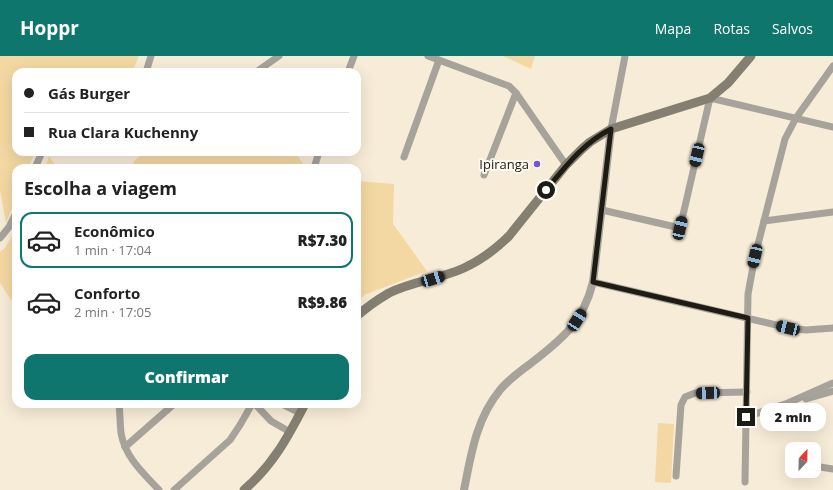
<!DOCTYPE html>
<html lang="pt">
<meta charset="utf-8">
<style>
:root{--surface:#fff;--page:#f2f2f2;--text:#222;--muted:#767676;--line:#e0e0e0;--accent:#0f766e}
body{margin:0;font-family:"Open Sans",sans-serif;background:var(--page);color:var(--text);height:100vh;display:flex;flex-direction:column;font-size:15px;white-space:nowrap}
*{box-sizing:border-box;margin:0}
p{font-size:13px;color:var(--muted)}
.icon{flex:none;width:22px;height:22px;fill:none;stroke:currentColor;stroke-width:2;stroke-linecap:round;stroke-linejoin:round}
.map{position:relative;flex:1;overflow:hidden}
.sheet{position:absolute;left:12px;top:108px;width:349px;height:244px;display:flex;flex-direction:column;background:var(--surface);border-radius:12px;box-shadow:0 4px 16px #0002}
.sheet>*{flex:none}
.guide{position:absolute;left:12px;top:12px;width:349px;height:88px;border-radius:12px;box-shadow:0 4px 16px #0002;display:grid;align-content:center;height:88px;padding:0 12px;background:var(--surface)}
.needle{width:26px;rotate:22deg}
.controls{position:absolute;left:785px;top:386px;display:grid;gap:8px}
.controls a{display:grid;place-items:center;width:36px;height:36px;border-radius:8px;background:var(--surface);box-shadow:0 4px 16px #0002;font-size:20px}
.end{position:absolute;width:18px;height:18px;margin:-9px;border:5px solid #1e1b13;background:#fff;box-shadow:0 0 0 2px #fff}
.from{border-radius:50%}
.bubble{position:absolute;height:28px;border-radius:12px;background:var(--surface);box-shadow:0 4px 16px #0002;font-size:13px;font-weight:800;line-height:28px;text-align:center}
.car{position:absolute;width:12px;height:24px;margin:-12px -6px;border-radius:5px;box-shadow:0 0 3px 1px #0007;background:linear-gradient(#222 24%,#8ab4d8 0 40%,#222 0 76%,#8ab4d8 0 86%,#222 0)}
.guide b{display:flex;align-items:center;gap:14px;height:38px;font-size:15px}
.guide b+b{border-top:1px solid var(--line)}
.guide i{width:10px;height:10px;background:var(--text)}
ul{padding:0;list-style:none}
li{display:flex;align-items:center;gap:12px;height:56px;margin:0 8px 6px;padding:0 4px;border:2px solid transparent;border-radius:12px}
li div{flex:1}
li b{display:block;font-size:15px}
li em{font-style:normal;font-weight:800}
li.active{border-color:var(--accent)}
li>.icon{width:36px;height:36px;stroke-width:1.5}
h2{padding:0 12px;font-size:18px;line-height:48px}
.primary-button{display:flex;gap:8px;margin-top:auto;padding:8px 12px}
.primary-button a{flex:1;height:46px;border-radius:12px;background:var(--accent);color:#fff;font-size:16px;font-weight:800;line-height:46px;text-align:center}
header{display:flex;align-items:center;gap:24px;box-sizing:border-box;height:56px;padding:0 20px;background:var(--accent);color:#fff}
header strong{font-size:19px}
nav{display:flex;gap:22px;margin-inline-start:auto;font-size:14px}
.map>svg:first-child{display:block}
</style>
<header>
<strong>Hoppr</strong>
<nav><a>Mapa</a><a>Rotas</a><a>Salvos</a></nav>
</header>
<div class="map">
<svg width="833" height="434" viewBox="0 0 833 434">
<rect width="100%" height="100%" fill="#f7ecd7"/>
<g fill="#f3d8a3">
<polygon points="0,0 139,0 132,16 16,16 16,96 35,96 28,112 16,112 16,142 6,167 0,134"/>
<polygon points="503,0 535,0 531,13"/>
<polygon points="145,96 295,96 306,112 132,112 134,105"/>
<polygon points="49,100 57,112 45,112"/>
<polygon points="357,125 394,128 393,168 427,215 364,239 357,249"/>
<polygon points="16,173 16,243 11,244 0,227 0,196 5,192"/>
<polygon points="658,367 674,368 671,427 655,426"/>
</g>
<g fill="none" stroke-linecap="round" stroke-linejoin="round">
<g stroke="#a7a39a" stroke-width="7">
<polyline points="428,0 509,30 516,37 566,109"/>
<polyline points="146,16 151,0"/>
<polyline points="256,16 279,0"/>
<polyline points="348,16 354,0"/>
<polyline points="611,73 625,0"/>
<polyline points="404,101 439,4"/>
<polyline points="315,109 319,96"/>
<polyline points="35,112 42,96"/>
<polyline points="484,119 516,37"/>
<polyline points="602,154 680,172 710,42 833,71"/>
<polyline points="764,165 833,156"/>
<polyline points="0,182 9,171 16,157"/>
<polyline points="593,226 789,272 806,274 833,272"/>
<polyline points="806,343 833,335"/>
<path d="M119,348C120,357 120,367 121,377C125,401 143,417 159,434"/>
<polyline points="255,348 271,365 290,376"/>
<polyline points="282,348 300,357"/>
<polyline points="746,361 788,347 833,327"/>
<polyline points="125,391 174,348"/>
<polyline points="814,410 833,413"/>
<polyline points="676,420 681,349 685,341 695,337 747,336"/>
<polyline points="745,426 748,238 755,200 785,83 796,62 833,10"/>
<polyline points="174,434 230,384 240,369 252,348"/>
</g>
<path stroke="#a7a39a" stroke-width="8" d="M464,434C471,399 476,363 500,334C508,324 519,316 530,308C561,284 583,267 593,226L611,73"/>
<g stroke="#857f72" stroke-width="9">
<path d="M357,260C367,251 377,244 389,237C413,225 440,223 464,212C481,204 496,193 509,180L566,109L582,93L590,86L611,73L710,42L728,27L751,0"/>
<path d="M244,434C273,409 288,381 305,348"/>
</g>
</g>
<g fill="none" stroke-linecap="round" stroke-linejoin="round">
<path stroke="#1e1b13" stroke-width="5" d="M546,134C566,110 583,87 611,73L593,226L748,262L746,361"/>
</g>
<circle fill="#7b55cf" stroke="#fefaf1" stroke-width="1.5" cx="537" cy="108" r="4"/>
<g text-anchor="middle" stroke-width="4" stroke-linejoin="round" paint-order="stroke">
<g font-size="13" fill="#1e1b13" stroke="#fefaf1" text-anchor="end">
<text x="529" y="113">Ipiranga</text>
</g>
</g>
</svg>
<div class="controls">
<a><svg class="needle" viewBox="-14 -14 28 28"><path d="M0-13l5 13h-10z" fill="#e53935"/><path d="M0 13l5-13h-10z" fill="#767676"/></svg></a>
</div>
<i class="end from" style="left:546px;top:134px"></i>
<i class="end" style="left:746px;top:361px"></i>
<div class="bubble" style="left:760px;top:347px;width:66px">2 min</div>
<i class="car" style="left:697px;top:99px;rotate:193deg"></i>
<i class="car" style="left:680px;top:172px;rotate:13deg"></i>
<i class="car" style="left:755px;top:200px;rotate:193deg"></i>
<i class="car" style="left:433px;top:223px;rotate:73deg"></i>
<i class="car" style="left:577px;top:264px;rotate:33deg"></i>
<i class="car" style="left:788px;top:272px;rotate:284deg"></i>
<i class="car" style="left:708px;top:337px;rotate:268deg"></i>
<div class="guide">
<b><i class="from"></i>Gás Burger</b>
<b><i></i>Rua Clara Kuchenny</b>
</div>
<section class="sheet">
<h2>Escolha a viagem</h2>
<ul>
<li class="active"><svg class="icon" aria-label="car" viewBox="0 0 24 24"><path d="M5 17H2v-5l4-1 3-4h7l3 4 3 1v5h-3M9 17h6M6 11h13"/><circle cx="7" cy="17" r="2"/><circle cx="17" cy="17" r="2"/></svg><div><b>Econômico</b><p>1 min · 17:04</p></div><em>R$7.30</em></li>
<li><svg class="icon" aria-label="car" viewBox="0 0 24 24"><path d="M5 17H2v-5l4-1 3-4h7l3 4 3 1v5h-3M9 17h6M6 11h13"/><circle cx="7" cy="17" r="2"/><circle cx="17" cy="17" r="2"/></svg><div><b>Conforto</b><p>2 min · 17:05</p></div><em>R$9.86</em></li>
</ul>
<div class="primary-button"><a>Confirmar</a></div>
</section>
</div>
